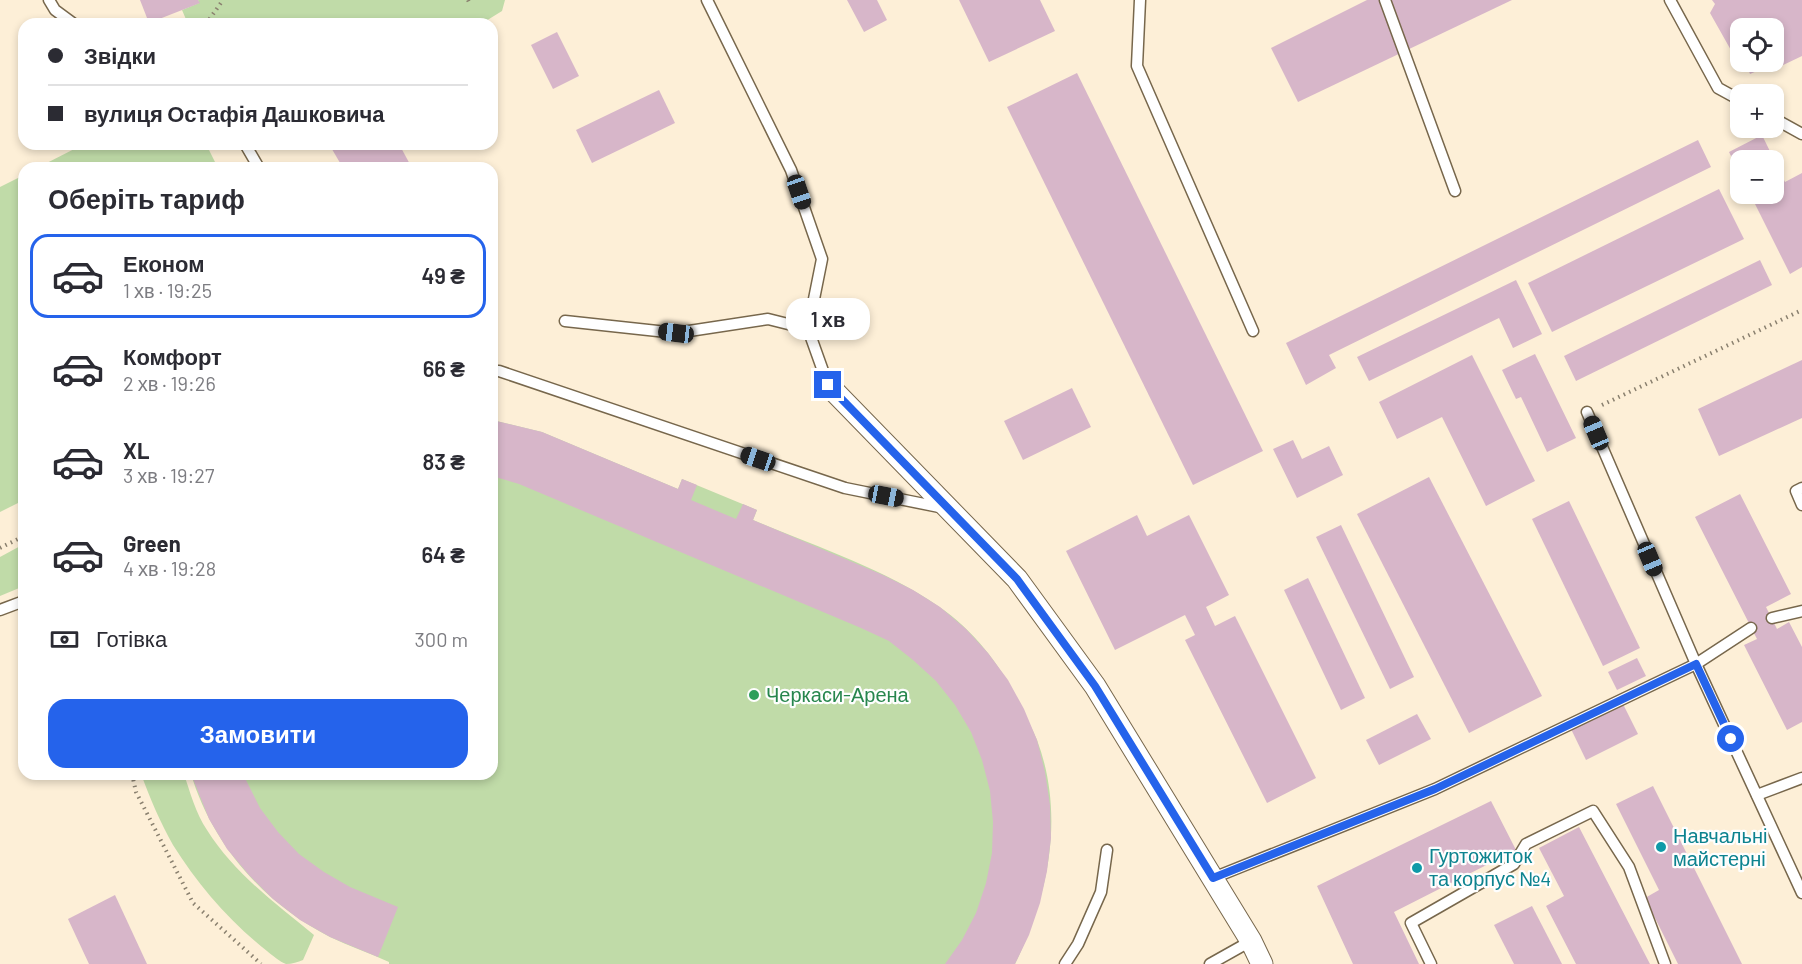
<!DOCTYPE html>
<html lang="uk">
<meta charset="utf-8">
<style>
:root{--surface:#fff;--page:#f7f7f7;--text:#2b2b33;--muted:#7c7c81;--line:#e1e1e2;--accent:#2563eb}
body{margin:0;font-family:Barlow,sans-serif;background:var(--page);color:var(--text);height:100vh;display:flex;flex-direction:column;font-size:22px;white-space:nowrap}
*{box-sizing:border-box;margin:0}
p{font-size:20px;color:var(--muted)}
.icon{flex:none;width:33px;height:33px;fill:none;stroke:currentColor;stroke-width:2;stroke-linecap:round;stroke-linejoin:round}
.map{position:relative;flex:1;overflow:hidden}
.side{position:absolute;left:18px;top:162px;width:480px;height:618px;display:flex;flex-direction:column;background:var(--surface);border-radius:18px;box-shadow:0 3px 9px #0003}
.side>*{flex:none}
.guide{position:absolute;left:18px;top:18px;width:480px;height:132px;border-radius:18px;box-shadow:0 3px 9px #0003;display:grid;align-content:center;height:132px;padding:0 30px;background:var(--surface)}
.buttons{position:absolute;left:1730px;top:18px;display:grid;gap:12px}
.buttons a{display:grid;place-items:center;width:54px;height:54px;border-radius:12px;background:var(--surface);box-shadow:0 3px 9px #0003;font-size:30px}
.end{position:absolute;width:27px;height:27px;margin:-14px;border:8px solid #2563eb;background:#fff;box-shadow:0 0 0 3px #fff}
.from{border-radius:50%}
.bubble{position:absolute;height:42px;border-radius:18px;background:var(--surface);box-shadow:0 3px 9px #0003;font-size:20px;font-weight:600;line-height:42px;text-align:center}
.car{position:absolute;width:18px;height:36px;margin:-18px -9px;border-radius:8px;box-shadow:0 0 4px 2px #0007;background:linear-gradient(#222 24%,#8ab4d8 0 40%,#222 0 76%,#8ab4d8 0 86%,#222 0)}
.guide b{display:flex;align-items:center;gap:21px;height:57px;font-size:22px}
.guide b+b{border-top:2px solid var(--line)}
.guide i{width:15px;height:15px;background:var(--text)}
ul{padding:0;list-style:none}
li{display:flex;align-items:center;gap:18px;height:84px;margin:0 12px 9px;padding:0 18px;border:3px solid transparent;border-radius:18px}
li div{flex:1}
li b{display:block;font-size:22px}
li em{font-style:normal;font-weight:600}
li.current{border-color:var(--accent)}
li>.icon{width:54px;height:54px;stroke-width:1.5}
h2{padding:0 30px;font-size:27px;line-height:72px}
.pay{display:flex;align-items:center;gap:15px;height:66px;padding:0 30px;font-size:22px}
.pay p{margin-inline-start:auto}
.button{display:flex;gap:12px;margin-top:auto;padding:12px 30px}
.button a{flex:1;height:69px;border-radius:18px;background:var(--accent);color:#fff;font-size:24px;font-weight:600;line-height:69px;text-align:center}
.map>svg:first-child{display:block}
</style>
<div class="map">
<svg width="1802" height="964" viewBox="0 0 1802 964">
<rect width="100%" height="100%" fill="#fdefd7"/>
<g fill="#c0dba8">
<polygon points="198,0 505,0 502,11 481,24 188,24 182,10 199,3"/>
<polygon points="84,144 206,144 218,168 37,168"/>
<polygon points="24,175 24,500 0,512 0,187"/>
<path d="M492,420L542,432L678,489L682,479L757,510L753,520C814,546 883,568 938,606C975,631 1002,667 1021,707C1026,718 1032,728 1037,740C1065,814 1049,895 1015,964H389V962C369,953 349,946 330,937C264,904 212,844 191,774H492Z"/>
<polygon points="24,544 24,586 0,596 0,557"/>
<path d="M141,774H184C190,792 196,814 207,830C234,873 275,903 314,935L303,960C298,962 292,964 286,964C280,962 272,955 267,951C230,922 198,885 173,845C160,822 150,798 141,774Z"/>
</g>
<g fill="#d7b6c9">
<polygon points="140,0 198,0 200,3 149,23"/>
<polygon points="847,0 877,0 887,20 864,32"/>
<polygon points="959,0 1040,0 1055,31 989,62"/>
<polygon points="1367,0 1512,0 1298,102 1271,48"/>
<polygon points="1712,0 1802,0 1802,56 1775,69 1766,67 1750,74 1745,62 1773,62 1773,28 1740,28 1740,53 1732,52 1710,13 1715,4"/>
<polygon points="557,32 579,76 553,89 531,45"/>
<polygon points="1077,73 1263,451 1193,485 1007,107"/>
<polygon points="659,90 675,123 592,163 576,130"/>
<polygon points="1762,135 1785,182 1802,173 1802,267 1790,274 1750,194 1773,194 1773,160 1740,160 1740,174 1729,152"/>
<polygon points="1698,140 1711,167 1329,355 1336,368 1306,385 1286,343"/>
<polygon points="329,144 399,144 412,168 343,168"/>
<polygon points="1719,189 1744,239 1552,332 1528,283"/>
<polygon points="1760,260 1772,285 1576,381 1564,356"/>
<polygon points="1516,280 1542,334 1513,348 1499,318 1369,381 1357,357"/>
<polygon points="1535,354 1576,438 1547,452 1521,397 1516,399 1502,370"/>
<polygon points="1472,355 1535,481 1486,506 1442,417 1397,439 1379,402"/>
<polygon points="1802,360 1802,418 1719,456 1698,409"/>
<polygon points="1072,388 1091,427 1023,460 1004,421"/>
<polygon points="492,420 542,432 678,489 682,479 697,485 691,500 736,519 743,504 757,510 753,520 883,575 913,590 940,607 966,629 988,653 1008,680 1024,709 1037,740 1045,772 1050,805 1051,838 1047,871 1040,903 1029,935 1015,964 945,964 962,940 976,913 986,883 992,853 993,822 990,791 982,760 971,732 955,705 936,681 913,660 889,641 861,628 519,484 492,476"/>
<polygon points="1293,440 1302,459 1329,446 1343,475 1297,498 1273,449"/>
<polygon points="1429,477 1542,696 1469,733 1357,514"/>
<polygon points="1740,494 1791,594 1766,607 1777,629 1789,622 1802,647 1802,722 1787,730 1744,645 1757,639 1695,517"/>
<polygon points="1569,501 1640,648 1603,666 1532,519"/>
<polygon points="1137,515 1147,536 1189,515 1229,595 1206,607 1215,626 1235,616 1316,778 1267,803 1185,640 1195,635 1185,615 1115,650 1066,551"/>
<polygon points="1341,525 1414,677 1390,689 1316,537"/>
<polygon points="1308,578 1365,698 1341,710 1284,590"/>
<polygon points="1637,658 1646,676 1617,690 1608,672"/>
<polygon points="1623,704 1638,734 1586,760 1571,729"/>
<polygon points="1417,714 1431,739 1379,765 1366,740"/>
<polygon points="191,774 243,774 260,808 278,832 299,854 324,872 350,887 398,907 378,957 330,937 300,920 273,899 249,875 227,849 209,819"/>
<polygon points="1653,786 1742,964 1678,964 1645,898 1659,890 1616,804"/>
<polygon points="1491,801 1516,850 1394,912 1419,964 1353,964 1317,886"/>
<polygon points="1579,827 1650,964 1576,964 1546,906 1564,896 1539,848"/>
<polygon points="115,895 147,964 89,964 68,919"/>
<polygon points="1532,906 1562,964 1514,964 1494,925"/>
</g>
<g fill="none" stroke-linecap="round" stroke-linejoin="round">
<g stroke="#77674c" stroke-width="13">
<g id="lane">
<polyline points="49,0 55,10 74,24"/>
<polyline points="707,0 791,170 822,259 808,329 828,385"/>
<polyline points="1140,0 1137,66 1253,331"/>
<polyline points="1385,0 1455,191"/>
<polyline points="1670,0 1718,88 1740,100"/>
<polyline points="1773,118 1802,134"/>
<polyline points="245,144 259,168"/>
<polyline points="565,321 676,333 768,319 808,329"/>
<polyline points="492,371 499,371 845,488 944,508"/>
<polyline points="1587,412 1696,664 1802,893"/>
<polyline points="1802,488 1796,491 1802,505"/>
<polyline points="0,610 24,601"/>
<polyline points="1772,618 1802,611"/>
<polyline points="1757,795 1802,778"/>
<polyline points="1213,878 1435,789 1696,664 1751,628"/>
<polyline points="1065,964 1078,944 1101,892 1107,850"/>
<polyline points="1210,964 1251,941"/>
<polyline points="1431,964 1411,923 1514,864 1526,844 1593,811 1629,867 1665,964"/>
</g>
</g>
<g stroke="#77674c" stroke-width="23">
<polyline id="street" points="828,385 1017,579 1095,686 1251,941 1262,964"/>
</g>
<g stroke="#8a806f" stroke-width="4" stroke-dasharray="1.5 4.5" stroke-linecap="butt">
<polyline points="468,0 469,2"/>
<polyline points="206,24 223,0"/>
<polyline points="1602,405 1802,310"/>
<polyline points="0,548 24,536"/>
<polyline points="132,774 136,792 193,903 261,964"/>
</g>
<use href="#lane" stroke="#fff" stroke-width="10"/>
<use href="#street" stroke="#fff" stroke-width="21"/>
</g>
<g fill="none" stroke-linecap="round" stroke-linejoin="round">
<polyline stroke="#2563eb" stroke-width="8" points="828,385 1017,579 1095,686 1213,878 1435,789 1696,664 1731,739"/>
</g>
<circle fill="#2e9e5b" stroke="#fefefe" stroke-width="2" cx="754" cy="695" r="6"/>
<g fill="#0f9aa8" stroke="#fefefe" stroke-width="2">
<circle cx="1661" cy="847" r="6"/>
<circle cx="1417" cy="868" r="6"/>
</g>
<g text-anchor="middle" stroke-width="4.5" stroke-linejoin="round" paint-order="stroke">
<g font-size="20" fill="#27864d" stroke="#fefefe" text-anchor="start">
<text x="766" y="702">Черкаси-Арена</text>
</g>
<g font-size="20" fill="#0d838f" stroke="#fefefe" text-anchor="start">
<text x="1673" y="843">Навчальні<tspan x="1673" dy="23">майстерні</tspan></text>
<text x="1429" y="863">Гуртожиток<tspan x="1429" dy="23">та корпус №4</tspan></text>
</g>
</g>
</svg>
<div class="buttons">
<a><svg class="icon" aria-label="locate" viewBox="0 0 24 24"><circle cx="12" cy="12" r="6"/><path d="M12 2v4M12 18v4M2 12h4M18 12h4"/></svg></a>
<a>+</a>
<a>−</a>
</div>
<i class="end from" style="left:1731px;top:739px"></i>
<i class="end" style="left:828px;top:385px"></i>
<div class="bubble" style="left:786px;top:298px;width:84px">1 хв</div>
<i class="car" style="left:799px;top:192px;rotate:161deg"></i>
<i class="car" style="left:676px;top:333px;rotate:277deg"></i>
<i class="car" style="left:1596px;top:433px;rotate:337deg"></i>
<i class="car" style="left:758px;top:459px;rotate:289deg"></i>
<i class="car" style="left:886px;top:496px;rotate:101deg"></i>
<i class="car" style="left:1650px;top:559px;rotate:157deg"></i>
<div class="guide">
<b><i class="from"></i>Звідки</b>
<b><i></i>вулиця Остафія Дашковича</b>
</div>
<section class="side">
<h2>Оберіть тариф</h2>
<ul>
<li class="current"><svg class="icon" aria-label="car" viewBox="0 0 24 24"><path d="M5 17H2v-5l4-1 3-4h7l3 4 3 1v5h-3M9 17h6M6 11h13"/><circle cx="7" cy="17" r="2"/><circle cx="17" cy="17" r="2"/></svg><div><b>Економ</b><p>1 хв · 19:25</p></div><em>49 ₴</em></li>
<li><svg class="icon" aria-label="car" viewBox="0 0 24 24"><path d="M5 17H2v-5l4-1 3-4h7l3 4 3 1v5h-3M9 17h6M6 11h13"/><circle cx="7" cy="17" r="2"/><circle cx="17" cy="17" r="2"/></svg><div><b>Комфорт</b><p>2 хв · 19:26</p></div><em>66 ₴</em></li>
<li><svg class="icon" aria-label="car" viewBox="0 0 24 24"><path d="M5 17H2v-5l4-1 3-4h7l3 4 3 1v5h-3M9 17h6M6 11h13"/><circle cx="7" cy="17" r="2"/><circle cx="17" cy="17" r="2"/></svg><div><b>XL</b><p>3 хв · 19:27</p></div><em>83 ₴</em></li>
<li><svg class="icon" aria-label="car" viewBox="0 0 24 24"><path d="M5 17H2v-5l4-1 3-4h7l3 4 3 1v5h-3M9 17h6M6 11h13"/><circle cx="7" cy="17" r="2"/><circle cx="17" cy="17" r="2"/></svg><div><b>Green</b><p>4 хв · 19:28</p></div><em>64 ₴</em></li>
</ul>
<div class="pay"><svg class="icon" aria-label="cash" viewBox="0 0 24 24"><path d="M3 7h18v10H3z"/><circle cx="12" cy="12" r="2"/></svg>Готівка<p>300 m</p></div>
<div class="button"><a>Замовити</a></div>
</section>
</div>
